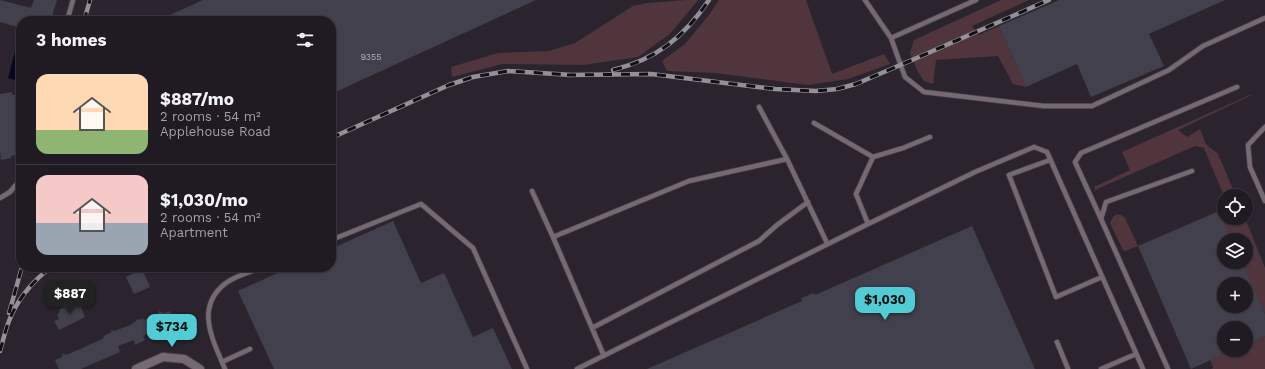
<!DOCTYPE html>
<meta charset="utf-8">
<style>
:root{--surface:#201b22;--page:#28242a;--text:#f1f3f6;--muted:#a2a1a5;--line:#3d3940;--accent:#51ccd4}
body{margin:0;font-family:"Work Sans",sans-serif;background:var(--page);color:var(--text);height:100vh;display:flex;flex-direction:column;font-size:15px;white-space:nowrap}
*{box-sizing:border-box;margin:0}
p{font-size:13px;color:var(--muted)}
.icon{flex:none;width:22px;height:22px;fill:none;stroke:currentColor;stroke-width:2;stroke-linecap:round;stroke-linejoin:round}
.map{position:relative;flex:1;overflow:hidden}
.panel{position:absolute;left:16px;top:16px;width:320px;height:256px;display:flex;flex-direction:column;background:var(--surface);border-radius:16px;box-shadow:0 1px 3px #0004,0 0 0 1px var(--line)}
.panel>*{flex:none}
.fabs{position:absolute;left:1217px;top:189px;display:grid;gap:8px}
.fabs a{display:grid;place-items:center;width:36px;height:36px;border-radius:50%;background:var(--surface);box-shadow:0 1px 3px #0004,0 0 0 1px var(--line);font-size:20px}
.price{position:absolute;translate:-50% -34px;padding:0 9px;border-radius:8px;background:var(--accent);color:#111;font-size:13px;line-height:26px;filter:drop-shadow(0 1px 2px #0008)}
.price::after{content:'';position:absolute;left:50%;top:24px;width:12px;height:9px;margin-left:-6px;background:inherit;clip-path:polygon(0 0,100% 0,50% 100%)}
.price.active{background:#222;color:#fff}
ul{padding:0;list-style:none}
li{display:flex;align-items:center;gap:12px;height:100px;padding:0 20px}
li+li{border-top:1px solid var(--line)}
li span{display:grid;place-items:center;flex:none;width:112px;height:80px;border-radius:12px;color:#555}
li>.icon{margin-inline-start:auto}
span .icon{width:48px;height:48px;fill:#fffc;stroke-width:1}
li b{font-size:17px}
h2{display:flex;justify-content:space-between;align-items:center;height:48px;padding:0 20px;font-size:17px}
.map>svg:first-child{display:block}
</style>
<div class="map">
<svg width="1265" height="369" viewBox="0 0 1265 369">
<rect width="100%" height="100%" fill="#2b242e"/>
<path fill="#50353d" d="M686,0h12l-28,34 -32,23 -55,8 -81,-1 -50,13 -1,-10 47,-14 51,-2 26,-8 58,-37 14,-3z
M719,0h87l26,74 52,-20 6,10 -42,15 -40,6 -93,-12 -48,-2 -5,-10 23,-17 24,-29z
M1001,0h28l-57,26 7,9 20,-9 27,61 -13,-3 -15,-28 -62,4 -3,24 -9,-3 -6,-9 -8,-19 4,-13z
M1252,94v1l-74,35 9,7 13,-8 6,15 12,10 18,42h-12l-20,-48 -9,-2 -100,44 -1,-3 36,-17 -8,-18z
M1224,209v9h21l20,50v46l-23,-52h4v-22h-14l-13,-29z
M1117,214l4,1 4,3 13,28 -13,5 -2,-1 -13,-27 3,-6z
M1265,336v33h-53l1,-2 -3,-7 24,-10h12v-5z"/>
<path fill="#050920" d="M16,48l5,1v33l-13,-4z"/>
<path fill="#42404c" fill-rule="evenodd" d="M0,0l31,8 3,-8h23l-5,16 -3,-1 -2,6h-26v7l-21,-6z
M203,0h333l-205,94v-73h-174z
M1059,0h166l-76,34 15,32 -73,31 -14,-33 -51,23 -27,-61z
M12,92v3h3l1,7h2l3,21v31l-10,2v2l-10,2 -1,-9v-57z
M1219,211l13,29h-8v22h18l23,52v22l-19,9v-17h-22v26l-33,15 -53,-123zM1224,284h22v22h-22z
M393,221l28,62 23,-10 29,64 20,-9 19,41h-238l-36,-78 53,-24h40v-18z
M972,226l63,143h-388l155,-68 -1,-3 13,-5 1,2z
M142,269l8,18 -16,7 -8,-17 8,-4 1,-2 3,1z
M78,299l7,18 -26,13 -5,-9 5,-2 -2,-5h2l1,-5z
M159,311l5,2 6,-2 8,16 -15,6 -1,-3 -3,2 -1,-3 -15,7 2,4 -10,5 -1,-5 -16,6 2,6 -39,17h-22l-4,-9 7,-3 1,-4 3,2 12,-5 26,-12 -1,-2 7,-3 2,-3 2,1 14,-5 7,-4 2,-3 2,1 4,-2 1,2 13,-6z"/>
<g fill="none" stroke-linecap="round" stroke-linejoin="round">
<defs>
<path id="service" d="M865,0l26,38 14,39 19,15 120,14h48l77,-36 34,-24 62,-28
M67,21l6,-21
M891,38l85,-38
M759,107l28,52
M814,123l59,34 30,-9 27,-11
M1265,127l-17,18 2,22 15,34
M1050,160l-41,15 47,122 46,-20
M532,191l21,46 136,-56 98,-22 40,84
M0,198l10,-6 11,-13
M1101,219l-26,-57 6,-9 156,-66
M868,224l-12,-30 17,-37
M553,237l51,119
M331,240l90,-36 52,44 54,121
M592,328l167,-87 18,-16 31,-23
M1057,342l11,27
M222,362l28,-13
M225,369c-12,-29 -31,-62 1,-86 10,-8 25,-11 37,-16
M577,369l291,-145 107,-52 59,-25 13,5 96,217
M1101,369l35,-15
M1168,369l-67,-150 5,-17 86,-31"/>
<path id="minor" d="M136,369l27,-12 21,2 16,10"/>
</defs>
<use href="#service" stroke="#464049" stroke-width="6"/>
<use href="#minor" stroke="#464049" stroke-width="10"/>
<use href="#service" stroke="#766972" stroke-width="4.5"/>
<use href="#minor" stroke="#766972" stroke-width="8"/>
<defs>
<path id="rail" d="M84,21l6,-21
M613,70c44,-11 71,-33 96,-70
M567,75l84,-1 124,15 41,2 21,-2 19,-5 63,-27 130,-57
M331,138l118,-53 24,-8 35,-6 64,4
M9,313l13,-46
M0,351c3,-10 5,-20 9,-30 8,-21 24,-40 42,-54"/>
</defs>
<use href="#rail" stroke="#959098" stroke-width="4.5"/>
<use href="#rail" stroke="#120f13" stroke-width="3" stroke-dasharray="9" stroke-linecap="butt"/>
</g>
<g text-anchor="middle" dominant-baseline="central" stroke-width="3" stroke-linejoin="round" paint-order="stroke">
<g font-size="9" fill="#b0adb5">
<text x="371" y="57">9355</text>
</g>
</g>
</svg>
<div class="fabs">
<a><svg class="icon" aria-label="locate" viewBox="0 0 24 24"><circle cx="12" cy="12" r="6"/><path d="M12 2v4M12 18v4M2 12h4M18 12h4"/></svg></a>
<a><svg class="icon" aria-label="layers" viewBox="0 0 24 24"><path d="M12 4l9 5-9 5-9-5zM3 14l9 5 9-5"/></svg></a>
<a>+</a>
<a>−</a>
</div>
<b class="price active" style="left:70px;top:315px">$887</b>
<b class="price" style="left:885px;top:321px">$1,030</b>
<b class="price" style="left:172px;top:348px">$734</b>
<section class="panel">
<h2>3 homes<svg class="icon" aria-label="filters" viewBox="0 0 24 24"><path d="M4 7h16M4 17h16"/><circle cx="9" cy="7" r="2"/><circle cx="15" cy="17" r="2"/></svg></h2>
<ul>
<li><span style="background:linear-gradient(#ffd9b3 70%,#8fb573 0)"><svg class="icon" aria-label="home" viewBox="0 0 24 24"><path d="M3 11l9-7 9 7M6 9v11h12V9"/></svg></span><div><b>$887/mo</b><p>2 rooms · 54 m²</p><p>Applehouse Road</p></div></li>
<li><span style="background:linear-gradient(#f6c9c9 60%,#9aa5b1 0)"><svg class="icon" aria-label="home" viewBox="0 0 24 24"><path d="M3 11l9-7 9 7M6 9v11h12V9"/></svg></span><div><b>$1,030/mo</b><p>2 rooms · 54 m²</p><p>Apartment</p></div></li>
</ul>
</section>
</div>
